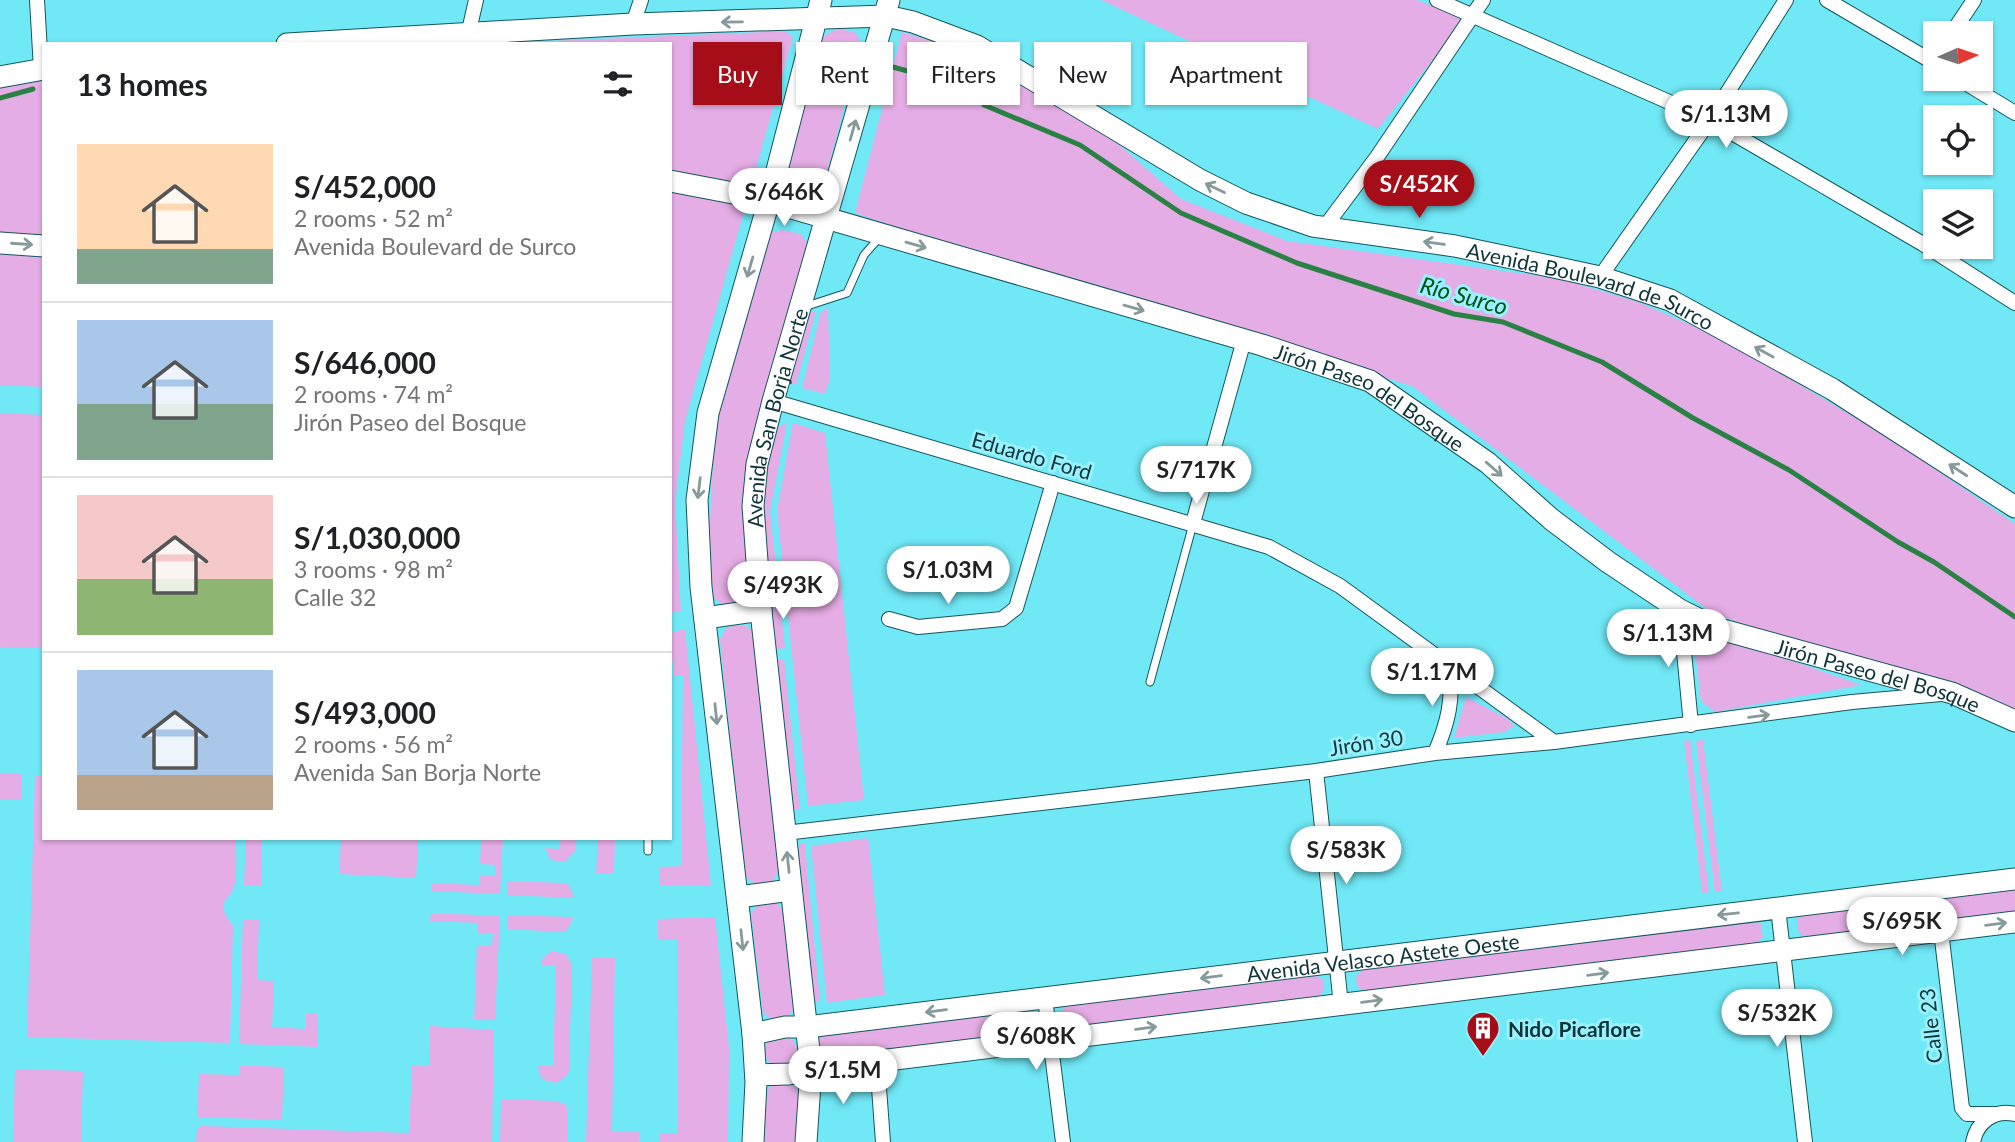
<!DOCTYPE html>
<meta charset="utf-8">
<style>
:root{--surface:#fff;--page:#f2f2f2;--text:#202124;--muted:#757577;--line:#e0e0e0;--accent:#a50e18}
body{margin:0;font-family:Lato,sans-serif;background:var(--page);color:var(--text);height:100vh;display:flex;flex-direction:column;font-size:26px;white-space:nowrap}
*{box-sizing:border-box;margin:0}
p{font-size:23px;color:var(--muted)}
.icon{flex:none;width:38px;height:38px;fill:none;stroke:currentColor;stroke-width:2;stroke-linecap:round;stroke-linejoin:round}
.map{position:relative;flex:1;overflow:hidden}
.panel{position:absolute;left:42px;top:42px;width:630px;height:798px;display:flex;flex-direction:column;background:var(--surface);border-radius:0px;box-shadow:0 2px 5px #0004}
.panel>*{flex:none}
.guide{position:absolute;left:693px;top:42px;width:665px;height:63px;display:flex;gap:14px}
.needle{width:46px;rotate:87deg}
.buttons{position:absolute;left:1923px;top:21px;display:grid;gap:14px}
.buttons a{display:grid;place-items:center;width:70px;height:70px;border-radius:0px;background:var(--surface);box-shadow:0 2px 5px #0004;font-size:35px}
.price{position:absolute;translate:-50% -60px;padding:0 16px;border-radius:24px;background:#fff;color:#222;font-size:23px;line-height:46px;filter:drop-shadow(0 2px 4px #0008)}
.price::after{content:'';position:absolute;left:50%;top:42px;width:21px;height:16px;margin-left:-10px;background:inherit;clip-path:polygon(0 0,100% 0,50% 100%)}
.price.on{background:var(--accent);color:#fff}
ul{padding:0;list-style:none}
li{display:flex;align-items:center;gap:21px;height:175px;padding:0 35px}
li+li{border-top:2px solid var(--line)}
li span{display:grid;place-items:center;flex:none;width:196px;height:140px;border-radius:0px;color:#555}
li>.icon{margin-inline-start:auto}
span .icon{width:84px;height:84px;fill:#fffc;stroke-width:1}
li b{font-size:30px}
h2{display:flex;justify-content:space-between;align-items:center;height:84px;padding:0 35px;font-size:30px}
.chip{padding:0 24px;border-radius:0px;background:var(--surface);box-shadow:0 2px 5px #0004;font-size:24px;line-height:63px}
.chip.on{background:var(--accent);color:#fff}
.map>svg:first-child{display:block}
</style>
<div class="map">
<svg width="2015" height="1142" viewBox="0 0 2015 1142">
<rect width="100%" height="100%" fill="#70e8f6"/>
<path fill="#e5ade5" d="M1101,0h316l48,19 -87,110z
M838,28l18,5 5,10 -41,156 -11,4 -22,-6 -5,-8 39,-151z
M785,31l8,6 -108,384 -10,81 6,109 -11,2v-569h-189z
M902,32l66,20 140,83 73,64 106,42 274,38 77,23 83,36 170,101 124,85v189l-32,-18 -211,-61 -60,-21 -300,-227 -460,-140 -97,-33z
M44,77v310l-44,-2v-299z
M782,230l19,4 7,11 -54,186 -9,104 2,57 -5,10 -20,2 -9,-7 -4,-57 6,-115 54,-192z
M828,307l2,71 -5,16 -23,-6 19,-76z
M816,311l-20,74 -7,-3 20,-69z
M0,413l44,2v233l-44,-1z
M787,423l-17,88 15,137 -12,2 -15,-140 17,-81z
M793,423l32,10 39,367 -56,6 -31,-295z
M745,625l9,8 25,237 -8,14 -15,1 -11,-9 -25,-237 7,-12z
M1698,628l163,57 -146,27 -14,-11 -8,-68z
M685,629l26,256 -52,1v-19l22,-1 2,-190 -9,-1v-14h-4v-28z
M784,659l16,150 -9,1 -16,-150z
M1466,697l42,22 6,7 -9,6 -51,6z
M1690,740l19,152 -7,1 -18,-152z
M1703,740l19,152h-7l-19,-151z
M0,773l22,1 -1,26 -21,-1z
M35,775h9v63h192c0,15 1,31 -1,45 -5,22 -23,14 -2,43l-3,117 -203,-6z
M246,838h16l-1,47h-17z
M341,838l77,1 -2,39 -77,-4z
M481,838h22l-3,56 -69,-3 1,-8 47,2 1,-10 15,1v-11l-15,-1z
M560,838h16l-1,13 -10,11 -14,-2 -6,-12 15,1z
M598,838h17l-1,35h-18z
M868,838l17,157 -58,8 -16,-157z
M800,844h5l15,157h-6l-16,-151z
M508,881l55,2 6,2 5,13 -67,-3z
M2015,886v27l-210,27c-9,-10 -10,-17 -4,-29z
M774,902l9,7 11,99 -6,10 -16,2 -9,-8 -12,-100 10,-9z
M431,913l69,3 -5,104 -21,-1 3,-74h15l1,-11 -15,-1v-10l-48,-2z
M507,915l67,2 -7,13 -5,2 -55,-3z
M715,917l14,131 -1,94h-69v-9h19l-1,-193h-19v-21z
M243,919l16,1 -2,60 17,1 -2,46 34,2v-16h12l-1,34 -78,-3z
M1751,920l10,4 2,13 -8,7 -389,48 -9,-5 -1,-10 8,-9z
M551,951l15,3 6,11 -3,104 -2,7 -11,7 -12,-3 -4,-4 -2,-10h15l3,-100 -15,-1 1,-6z
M592,957l23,1 -3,173 27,1v10h-53z
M1313,974l10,6 1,9 -7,11 -244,28 -10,-6 -2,-11 8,-8z
M1021,1008l10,6 1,12 -7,9 -200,24 -6,-3 -1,-19 4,-4z
M430,1026l64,4 -2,112h-296l1,-14 5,-2 207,7 3,-68 17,1z
M765 1051a16 16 0 1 1 32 0a16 16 0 1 1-32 0Z
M240,1065l44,2 -2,53 -85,-3 2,-43 40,1z
M15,1069l68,2 -2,71h-68z
M776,1082l17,1 8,13 -3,46h-38l4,-50z
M501,1099l54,2 10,3 3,6 -1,32h-67z"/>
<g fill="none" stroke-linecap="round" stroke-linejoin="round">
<path stroke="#2a8144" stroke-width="5" d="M826,61l31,2
M889,66l97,26 -2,13 96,40 101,68 116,50 157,51 49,8 99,40 91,56 96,52 109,72 36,20 81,55
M0,98l33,-9"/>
<defs>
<path id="lane" d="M804,307l43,-14 17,-38 15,-17
M1150,682l43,-158
M648,851v-13"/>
<path id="street" d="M37,0l4,69
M1437,0l273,120 213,124 92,59
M1827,0l109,64
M633,24l8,-24
M1952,33l22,-33
M468,35l8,-35
M1959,79l56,34
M1324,228l53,-71 106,-157
M1600,277l110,-157 76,-120
M773,401l496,146 71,39 214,156
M1193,523l51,-183
M1680,610l11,115
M889,619l29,8 84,-8 14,-11 37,-125
M1435,753c13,-30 19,-55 14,-87
M1316,771l25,234
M785,833l531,-62 119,-18 119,-11 298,-40 89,-8
M1778,908l27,234
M1941,931l21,177 5,6h29
M1045,998l18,144
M877,1061l6,81
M1973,1142c4,-20 21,-33 42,-28"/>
<g id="secondary">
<path id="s1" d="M287,44l346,-20 253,-8 27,6 64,24 223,134 46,23 67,23 142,20 94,20 51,11 70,23 162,89 183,118"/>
<path d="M0,77l44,-8"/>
<path id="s2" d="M670,181l84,16 508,148 108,36 118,82 63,56 57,43 72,48 36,18 236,65 63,28"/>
<path d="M0,243l44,3"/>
<path d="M705,618l56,-8"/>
<path d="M738,897l53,-7"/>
<path id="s3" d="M753,1034l32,-7h22l1208,-148"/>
<path d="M756,1075l33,-1 33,-6 1193,-146"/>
<path d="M753,1142l3,-60 -3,-48 -52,-447 -4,-87 11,-87 61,-212 52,-201"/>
<path id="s4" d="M806,1142l5,-73 -51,-467 -7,-96 4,-42 16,-63 116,-401"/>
</g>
</defs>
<use href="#lane" stroke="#13575f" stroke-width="9"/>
<use href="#street" stroke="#13575f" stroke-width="16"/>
<use href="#secondary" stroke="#13575f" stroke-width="23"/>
<use href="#lane" stroke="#fff" stroke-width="7"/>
<use href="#street" stroke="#fff" stroke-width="14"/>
<use href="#secondary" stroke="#fff" stroke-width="21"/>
</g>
<defs><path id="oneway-shaft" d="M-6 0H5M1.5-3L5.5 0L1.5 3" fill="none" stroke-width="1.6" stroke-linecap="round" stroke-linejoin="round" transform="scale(1.75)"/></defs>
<g stroke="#869a9c">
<use href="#oneway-shaft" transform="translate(732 22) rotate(179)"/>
<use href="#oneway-shaft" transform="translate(853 130) rotate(-74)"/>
<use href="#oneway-shaft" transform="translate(1215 188) rotate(-154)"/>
<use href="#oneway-shaft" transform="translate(1434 243) rotate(-172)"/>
<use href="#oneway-shaft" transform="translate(22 244) rotate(4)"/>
<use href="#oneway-shaft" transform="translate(916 245) rotate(16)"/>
<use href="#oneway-shaft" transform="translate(750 267) rotate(106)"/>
<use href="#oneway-shaft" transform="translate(1134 308) rotate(16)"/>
<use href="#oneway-shaft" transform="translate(1764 352) rotate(-151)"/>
<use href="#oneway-shaft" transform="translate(1494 469) rotate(41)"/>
<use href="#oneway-shaft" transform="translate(1958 470) rotate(-147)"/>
<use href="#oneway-shaft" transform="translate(699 488) rotate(97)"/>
<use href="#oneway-shaft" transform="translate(716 714) rotate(84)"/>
<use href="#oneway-shaft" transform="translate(1759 716) rotate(-8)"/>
<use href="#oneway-shaft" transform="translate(788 862) rotate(-96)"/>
<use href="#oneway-shaft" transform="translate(1728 914) rotate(174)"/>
<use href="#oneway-shaft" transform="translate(1996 924) rotate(-7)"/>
<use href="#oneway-shaft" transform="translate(742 940) rotate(84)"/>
<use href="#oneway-shaft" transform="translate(1598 974) rotate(-7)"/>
<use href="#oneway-shaft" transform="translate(1211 977) rotate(173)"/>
<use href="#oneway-shaft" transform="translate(1372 1001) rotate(-7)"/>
<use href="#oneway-shaft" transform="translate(936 1011) rotate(173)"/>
<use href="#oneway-shaft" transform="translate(1146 1028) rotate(-7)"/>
</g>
<defs>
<symbol id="building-pin" viewBox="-11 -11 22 30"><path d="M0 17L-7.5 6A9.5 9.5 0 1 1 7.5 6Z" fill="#a50e18" stroke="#98f1fd"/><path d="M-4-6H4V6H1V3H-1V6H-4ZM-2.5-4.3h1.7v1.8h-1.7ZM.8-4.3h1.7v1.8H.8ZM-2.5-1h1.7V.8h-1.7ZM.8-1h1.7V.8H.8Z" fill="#fff"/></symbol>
</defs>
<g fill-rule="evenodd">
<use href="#building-pin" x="1464" y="1009" width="38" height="52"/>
</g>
<g text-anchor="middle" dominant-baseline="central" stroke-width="6" stroke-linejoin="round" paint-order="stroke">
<g font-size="21" fill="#0d3539" stroke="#98f1fd">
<text stroke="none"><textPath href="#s1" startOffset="1363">Avenida Boulevard de Surco</textPath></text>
<text stroke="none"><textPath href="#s2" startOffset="735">Jirón Paseo del Bosque</textPath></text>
<text stroke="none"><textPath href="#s4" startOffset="730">Avenida San Borja Norte</textPath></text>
<text transform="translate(1032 455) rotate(16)">Eduardo Ford</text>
<text stroke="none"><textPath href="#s2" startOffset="1323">Jirón Paseo del Bosque</textPath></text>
<text transform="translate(1366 742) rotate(-9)">Jirón 30</text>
<text stroke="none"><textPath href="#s3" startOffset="635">Avenida Velasco Astete Oeste</textPath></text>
<text transform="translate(1930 1026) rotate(-96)">Calle 23</text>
</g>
<g font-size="21" font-weight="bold" fill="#0d3539" stroke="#98f1fd" text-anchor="start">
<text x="1508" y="1028">Nido Picaflore</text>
</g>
<g font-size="23" font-style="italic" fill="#005015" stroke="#98f1fd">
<text transform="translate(1464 295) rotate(15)">Río Surco</text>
</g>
</g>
</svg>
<div class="buttons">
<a><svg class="needle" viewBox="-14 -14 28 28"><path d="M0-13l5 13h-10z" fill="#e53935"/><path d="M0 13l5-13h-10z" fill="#757577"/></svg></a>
<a><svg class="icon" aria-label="locate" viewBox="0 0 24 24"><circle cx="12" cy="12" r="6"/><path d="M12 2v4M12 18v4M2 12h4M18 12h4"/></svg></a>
<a><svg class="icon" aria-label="layers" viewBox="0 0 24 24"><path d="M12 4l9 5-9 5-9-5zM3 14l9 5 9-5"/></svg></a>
</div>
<b class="price" style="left:1726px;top:150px">S/1.13M</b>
<b class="price on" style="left:1419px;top:220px">S/452K</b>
<b class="price" style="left:784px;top:228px">S/646K</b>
<b class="price" style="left:1196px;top:506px">S/717K</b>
<b class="price" style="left:948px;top:606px">S/1.03M</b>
<b class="price" style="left:783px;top:621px">S/493K</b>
<b class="price" style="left:1668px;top:669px">S/1.13M</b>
<b class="price" style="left:1432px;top:708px">S/1.17M</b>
<b class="price" style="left:1346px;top:886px">S/583K</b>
<b class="price" style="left:1902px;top:957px">S/695K</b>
<b class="price" style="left:1777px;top:1049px">S/532K</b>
<b class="price" style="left:1036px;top:1072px">S/608K</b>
<b class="price" style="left:843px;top:1106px">S/1.5M</b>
<div class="guide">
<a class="chip on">Buy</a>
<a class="chip">Rent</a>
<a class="chip">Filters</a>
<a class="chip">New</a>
<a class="chip">Apartment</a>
</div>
<section class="panel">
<h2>13 homes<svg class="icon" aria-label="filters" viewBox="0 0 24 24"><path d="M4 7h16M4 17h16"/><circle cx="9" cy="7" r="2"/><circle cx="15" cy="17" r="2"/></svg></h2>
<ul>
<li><span style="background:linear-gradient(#ffd9b3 75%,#7fa58c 0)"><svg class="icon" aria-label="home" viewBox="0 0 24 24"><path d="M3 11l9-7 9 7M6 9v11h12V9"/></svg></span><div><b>S/452,000</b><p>2 rooms · 52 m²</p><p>Avenida Boulevard de Surco</p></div></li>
<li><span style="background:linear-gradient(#a9c7e8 60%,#7fa58c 0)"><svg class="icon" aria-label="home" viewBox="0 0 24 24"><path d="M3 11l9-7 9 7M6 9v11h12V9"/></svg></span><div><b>S/646,000</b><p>2 rooms · 74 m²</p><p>Jirón Paseo del Bosque</p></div></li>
<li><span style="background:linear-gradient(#f6c9c9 60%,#8fb573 0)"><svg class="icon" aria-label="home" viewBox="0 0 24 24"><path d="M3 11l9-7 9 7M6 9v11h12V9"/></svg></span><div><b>S/1,030,000</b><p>3 rooms · 98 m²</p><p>Calle 32</p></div></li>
<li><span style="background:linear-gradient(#a9c7e8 75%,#b9a48a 0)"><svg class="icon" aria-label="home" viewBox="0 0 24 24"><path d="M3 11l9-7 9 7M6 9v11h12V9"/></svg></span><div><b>S/493,000</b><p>2 rooms · 56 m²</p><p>Avenida San Borja Norte</p></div></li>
</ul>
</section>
</div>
